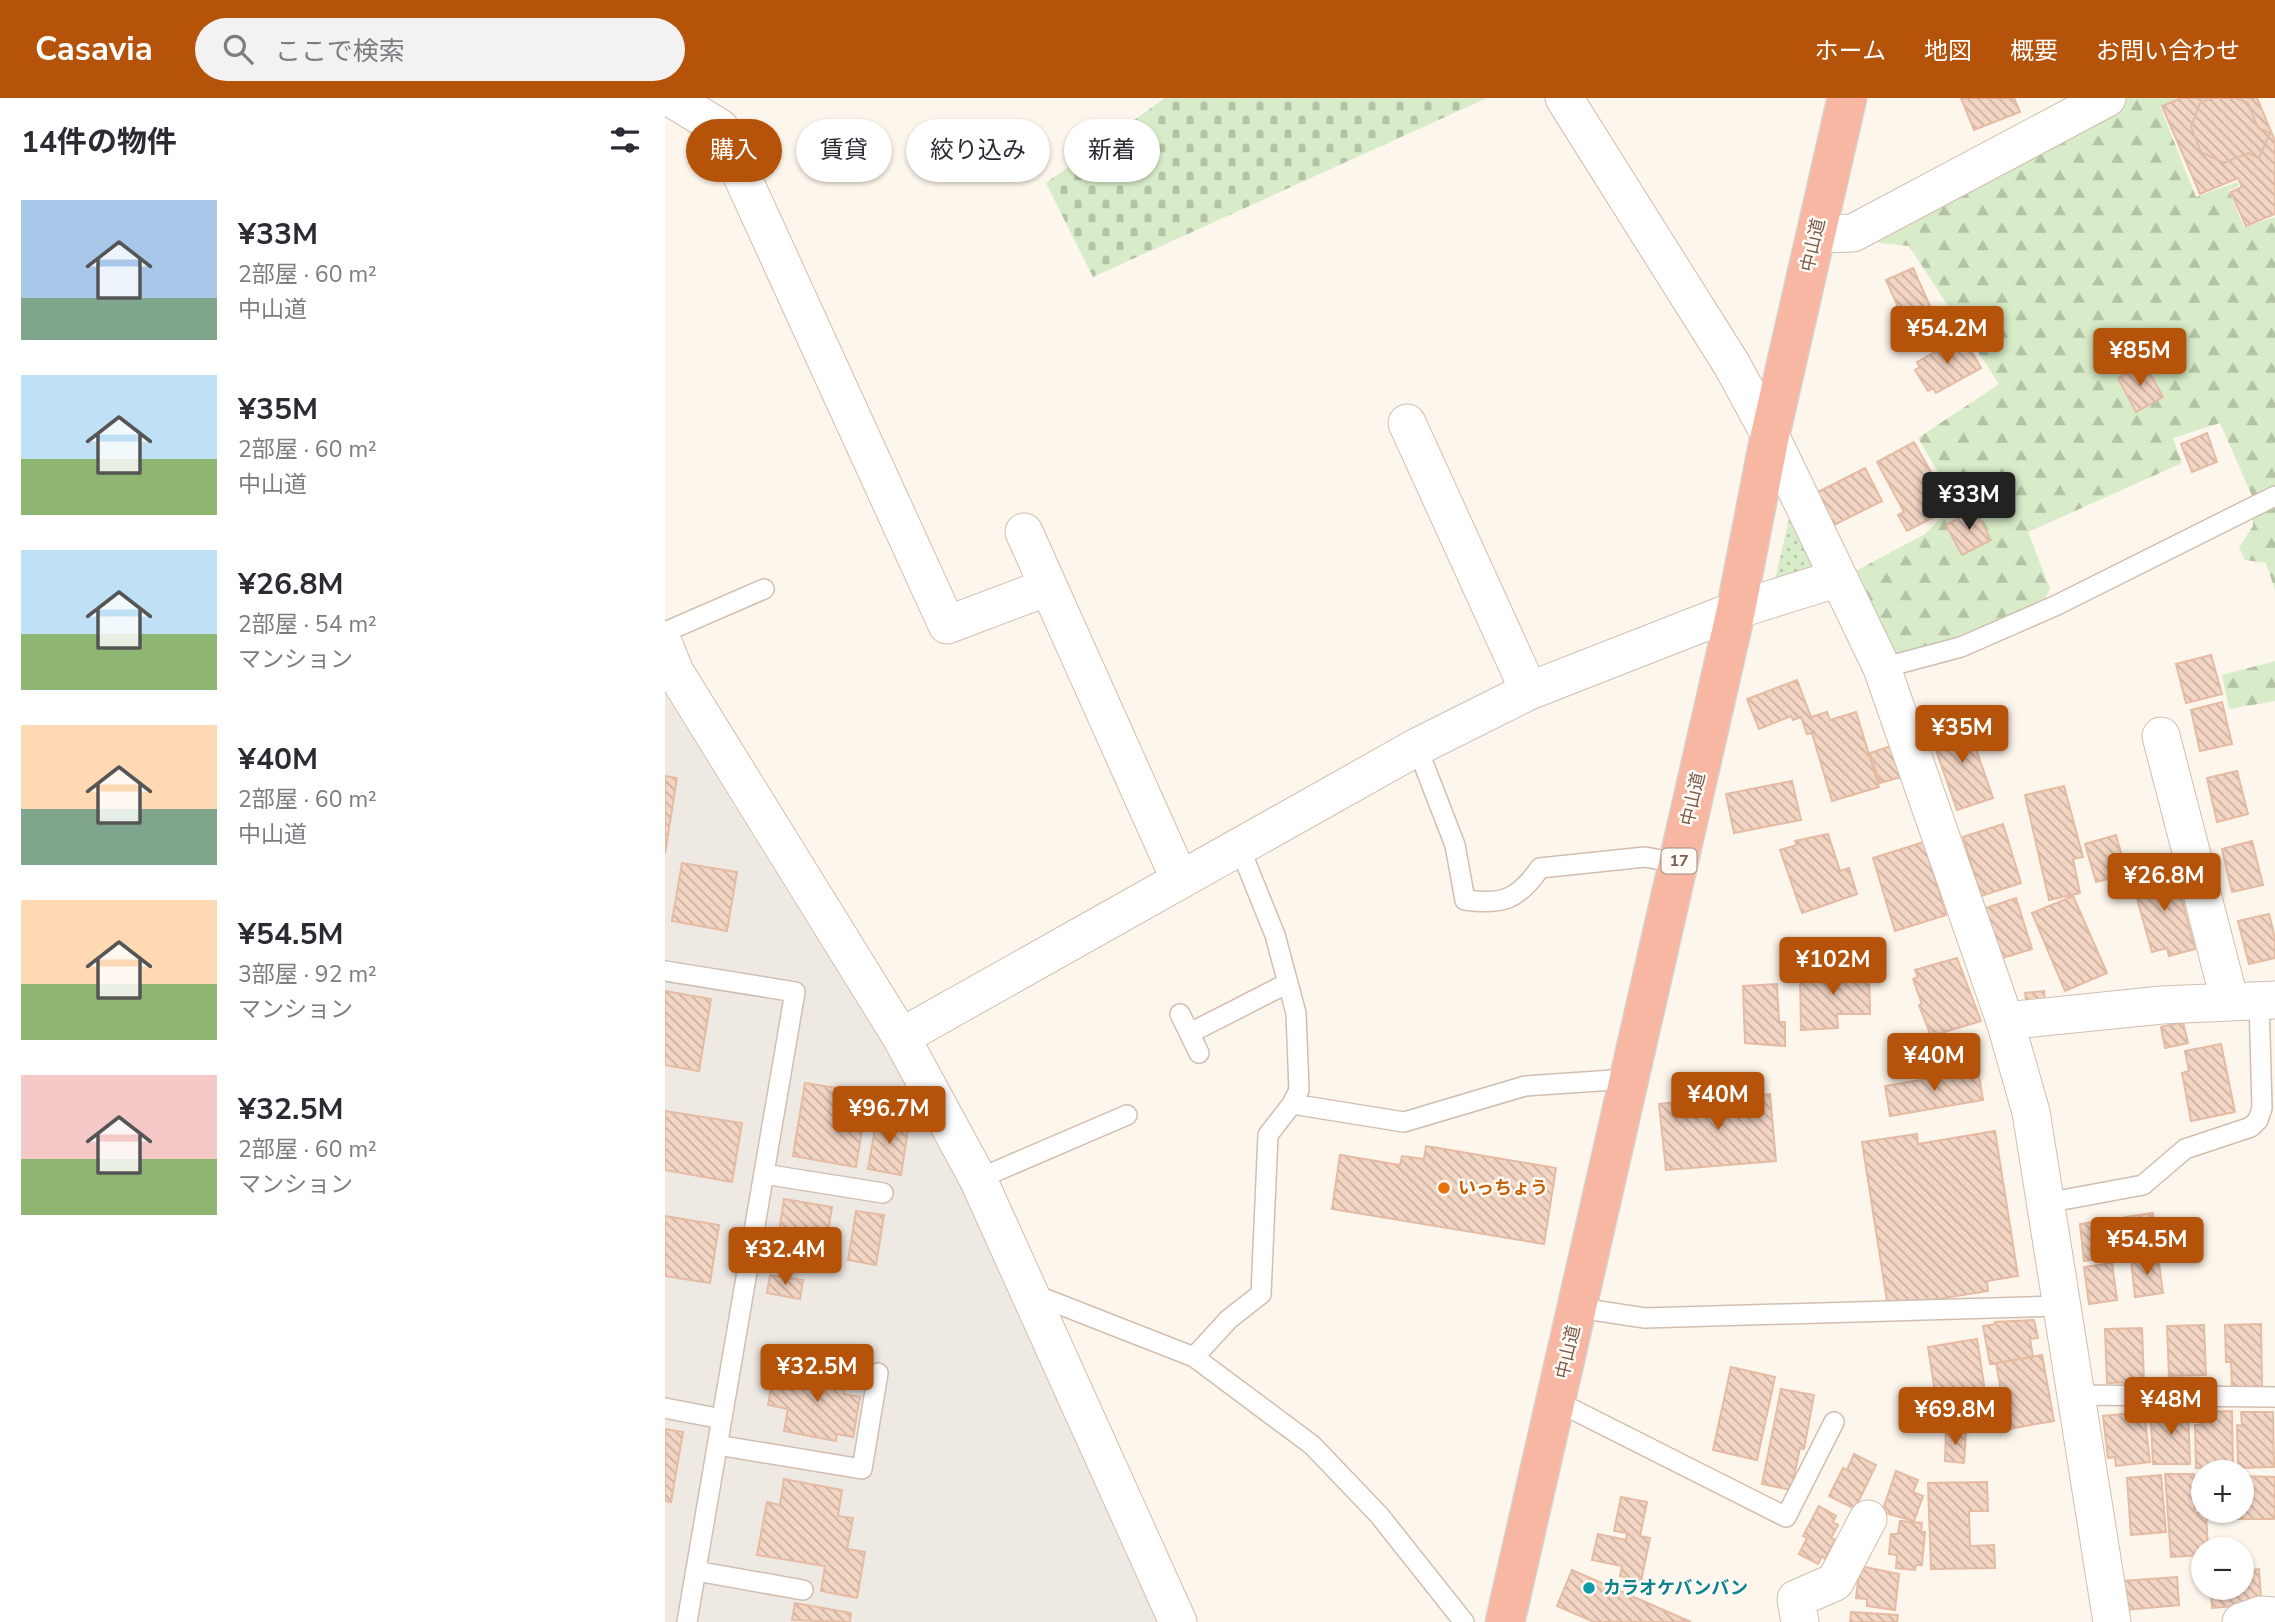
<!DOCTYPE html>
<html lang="ja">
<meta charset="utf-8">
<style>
:root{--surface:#fff;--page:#f2f2f3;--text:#2b2b33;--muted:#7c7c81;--accent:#b45309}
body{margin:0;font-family:"Nunito Sans","Noto Sans JP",sans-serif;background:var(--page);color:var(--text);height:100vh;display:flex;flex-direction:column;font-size:26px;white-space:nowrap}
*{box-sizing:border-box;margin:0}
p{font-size:23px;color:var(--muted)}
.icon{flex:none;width:38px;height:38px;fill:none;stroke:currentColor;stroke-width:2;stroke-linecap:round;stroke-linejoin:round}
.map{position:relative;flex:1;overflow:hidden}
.sheet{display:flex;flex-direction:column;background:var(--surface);width:665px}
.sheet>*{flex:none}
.banner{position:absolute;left:21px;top:21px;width:665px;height:63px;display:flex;gap:14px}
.fabs{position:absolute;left:1526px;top:1362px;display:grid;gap:14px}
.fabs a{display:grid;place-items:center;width:63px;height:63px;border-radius:50%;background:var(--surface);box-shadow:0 2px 5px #0004;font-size:35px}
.price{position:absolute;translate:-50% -60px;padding:0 16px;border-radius:7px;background:var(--accent);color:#fff;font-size:23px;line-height:46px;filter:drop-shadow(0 2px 4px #0008)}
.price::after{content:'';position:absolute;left:50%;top:42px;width:21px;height:16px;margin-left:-10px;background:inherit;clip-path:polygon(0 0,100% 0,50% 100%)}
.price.current{background:#222;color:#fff}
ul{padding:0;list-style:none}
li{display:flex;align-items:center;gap:21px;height:175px;padding:0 21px}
li span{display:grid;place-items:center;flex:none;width:196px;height:140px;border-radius:0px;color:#555}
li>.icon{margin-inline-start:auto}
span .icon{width:84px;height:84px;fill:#fffc;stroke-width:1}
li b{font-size:30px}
h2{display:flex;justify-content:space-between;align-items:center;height:84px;padding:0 21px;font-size:30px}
.chip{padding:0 24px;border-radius:32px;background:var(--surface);box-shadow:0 2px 5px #0004;font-size:24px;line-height:63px}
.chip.current{background:var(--accent);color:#fff}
header{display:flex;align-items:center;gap:42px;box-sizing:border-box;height:98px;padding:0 35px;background:var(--accent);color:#fff}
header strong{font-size:33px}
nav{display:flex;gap:38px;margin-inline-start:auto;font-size:24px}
.search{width:490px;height:63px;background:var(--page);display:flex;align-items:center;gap:18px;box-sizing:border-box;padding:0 24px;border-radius:38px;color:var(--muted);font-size:26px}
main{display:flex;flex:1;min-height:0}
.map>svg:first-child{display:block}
</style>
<header>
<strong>Casavia</strong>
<div class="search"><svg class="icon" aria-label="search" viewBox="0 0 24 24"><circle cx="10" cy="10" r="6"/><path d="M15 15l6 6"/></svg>ここで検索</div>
<nav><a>ホーム</a><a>地図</a><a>概要</a><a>お問い合わせ</a></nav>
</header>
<main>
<section class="sheet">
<h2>14件の物件<svg class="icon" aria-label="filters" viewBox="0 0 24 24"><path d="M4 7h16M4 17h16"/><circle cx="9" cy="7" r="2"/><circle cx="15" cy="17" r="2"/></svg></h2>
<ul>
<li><span style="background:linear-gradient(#a9c7e8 70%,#7fa58c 0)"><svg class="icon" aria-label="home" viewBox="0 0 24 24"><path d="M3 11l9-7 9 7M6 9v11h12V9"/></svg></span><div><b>¥33M</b><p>2部屋 · 60 m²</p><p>中山道</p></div></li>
<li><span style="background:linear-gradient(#bfe0f5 60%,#8fb573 0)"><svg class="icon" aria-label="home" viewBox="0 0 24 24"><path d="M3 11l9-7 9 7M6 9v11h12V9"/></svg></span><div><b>¥35M</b><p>2部屋 · 60 m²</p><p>中山道</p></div></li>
<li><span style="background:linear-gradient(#bfe0f5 60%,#8fb573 0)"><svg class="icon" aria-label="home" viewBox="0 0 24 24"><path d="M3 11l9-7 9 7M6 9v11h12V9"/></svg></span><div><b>¥26.8M</b><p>2部屋 · 54 m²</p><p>マンション</p></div></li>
<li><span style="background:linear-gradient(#ffd9b3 60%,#7fa58c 0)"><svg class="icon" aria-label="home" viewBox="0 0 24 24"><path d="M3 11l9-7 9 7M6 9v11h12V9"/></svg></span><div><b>¥40M</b><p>2部屋 · 60 m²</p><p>中山道</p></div></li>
<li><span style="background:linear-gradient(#ffd9b3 60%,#8fb573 0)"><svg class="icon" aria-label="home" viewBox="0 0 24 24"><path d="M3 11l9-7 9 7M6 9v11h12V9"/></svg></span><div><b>¥54.5M</b><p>3部屋 · 92 m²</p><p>マンション</p></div></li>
<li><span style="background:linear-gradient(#f6c9c9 60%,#8fb573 0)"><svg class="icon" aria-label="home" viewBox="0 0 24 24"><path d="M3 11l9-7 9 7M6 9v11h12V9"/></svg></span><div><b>¥32.5M</b><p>2部屋 · 60 m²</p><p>マンション</p></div></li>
</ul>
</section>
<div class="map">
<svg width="1610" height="1524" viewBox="0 0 1610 1524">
<defs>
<pattern id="grass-dots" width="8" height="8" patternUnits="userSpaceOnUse" patternTransform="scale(1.75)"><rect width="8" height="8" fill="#d8ecc9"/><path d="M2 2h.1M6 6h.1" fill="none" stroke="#b4c2a5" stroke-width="1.8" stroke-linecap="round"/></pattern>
<pattern id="forest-firs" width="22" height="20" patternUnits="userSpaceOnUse" patternTransform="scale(1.75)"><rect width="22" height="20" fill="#d8ecc9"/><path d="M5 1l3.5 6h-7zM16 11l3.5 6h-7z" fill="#b4c2a5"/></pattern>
<pattern id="cemetery-stones" width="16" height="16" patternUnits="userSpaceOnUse" patternTransform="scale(1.75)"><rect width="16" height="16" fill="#d8ecc9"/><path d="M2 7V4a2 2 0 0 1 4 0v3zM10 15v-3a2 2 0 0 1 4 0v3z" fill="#b4c2a5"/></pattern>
<pattern id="building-back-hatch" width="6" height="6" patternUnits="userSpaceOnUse" patternTransform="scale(1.75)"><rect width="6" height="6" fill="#f3d5c3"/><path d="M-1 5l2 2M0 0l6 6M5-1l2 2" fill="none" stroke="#cab0a1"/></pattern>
</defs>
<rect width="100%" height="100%" fill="#fdf6ec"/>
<path fill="#efe9e4" d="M0,596l217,349 80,144 199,435h-496z"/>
<path fill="url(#grass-dots)" d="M1126,413l29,58 -46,15z"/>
<path fill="url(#forest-firs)" d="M1459,0h53l-17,8 36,91 41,-15 2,4 -10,4 15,37 31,-10v373l-9,-27 -21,-3 -6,-13 14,-21v-28l-33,-75 -47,15 9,25 -154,69 22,57 -6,12 -109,45 -38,10 -7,-5 -38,-78 73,-39 31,-31 -38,-65 81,-54 -90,-138 -29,-3 -11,-8z
M1610,563v40l-46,8 -7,-34z"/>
<path fill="url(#cemetery-stones)" d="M500,0h322l-394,179 -47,-94z"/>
<path fill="url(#building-back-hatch)" stroke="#e6bba3" stroke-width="2" d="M1296,0h53l6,14 -46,18z
M1516,0h76l18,43v73l-29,12 -15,-34 11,-5 -4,-9 -38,16 -38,-88z
M1547,0h24l12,5 10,25 12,5 -11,25 -11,-5 -24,10 -23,-11 -10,-25 9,-24z
M1248,170l21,47 -27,12 -21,-47z
M1298,238l18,32 -45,25 -3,-5 -5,3 -13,-21 5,-3 -3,-5z
M1480,266l18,33 -27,15 -18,-34z
M1542,335l10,29 -25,10 -11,-28z
M1249,344l37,66 -44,23 -9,-16 6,-3 -27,-50z
M1200,370l17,33 -52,26 -16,-33z
M1310,412l16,30 -29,15 -16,-30z
M1546,557l11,39 -36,9 -10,-39z
M1132,582l14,37 16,-5 3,8 26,-8 23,75 -47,14 -20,-68 -5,1 -6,-17 -8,3 -2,-4 -32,13 -12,-30z
M1557,604l10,42 -32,7 -9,-41z
M1301,622l27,78 -36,12 -27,-77z
M1229,647l10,31 -24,7 -10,-30z
M1572,673l11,43 -31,8 -10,-44z
M0,678l12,2 -12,76z
M1127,683l9,39 -67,13 -8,-39z
M1399,688l19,71 -10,2 7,34 -31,7 -24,-105z
M1338,726l18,59 -40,13 -18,-59z
M1163,736l12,37 9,-3 8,26 -55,19 -22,-63 17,-5 -2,-4z
M1451,737l11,39 -31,8 -11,-38z
M1587,743l11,44 -31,7 -10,-43z
M1259,744l22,73 -51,16 -22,-73z
M17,765l55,9 -10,59 -55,-10z
M1509,772l21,79 -26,7 -2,-8 -15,4 -20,-71z
M1408,798l34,77 -42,18 -33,-78z
M1351,800l16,51 -33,10 -16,-50z
M1604,816l6,24v20l-26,6 -11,-43z
M1292,860l24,63 -50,15 -12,-31 3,-1 -9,-25 5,-2 -3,-7z
M1204,871l1,45h-33l1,14 -37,2 -1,-59z
M1112,886l2,38h6v24l-40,-3 -2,-57z
M0,893l46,8 -12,72 -34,-6z
M1379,893l1,14 -18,1 -2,-13z
M1518,924l5,21 -23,5 -4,-21z
M1556,946l14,68 -44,9 -9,-48 7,-2 -4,-20z
M1313,972l5,30 -93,16 -5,-30z
M140,985l63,10 -12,74 -63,-11z
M1105,996l6,67 -110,9 -7,-66z
M0,1013l77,12 -10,59 -67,-12z
M212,1019l32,6 -8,52 -33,-6z
M1330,1033l23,145 -31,5 1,10 -100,16 -26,-165 55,-8 1,10z
M761,1048l130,22 -12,76 -212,-35 8,-54 60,10 2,-9 22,3z
M119,1101l48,8 -8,51 -48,-8z
M191,1113l28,4 -8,50 -28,-5z
M1488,1115l4,38 -27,4 -5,-38z
M0,1118l54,9 -9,58 -45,-7z
M1442,1122l5,38 -28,3 -4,-37z
M1493,1158l5,37 -28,4 -4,-37z
M1447,1165l5,37 -28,4 -5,-37z
M105,1177l33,5 -3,19 -33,-6z
M1369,1222l4,18 -8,1 3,18 -43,7 -7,-38 13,-2 -1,-2z
M1596,1226l1,62 -30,1 -1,-25h-5l-1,-37z
M1539,1227l2,50 -37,1 -2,-50z
M1477,1230l2,54 -37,1 -2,-54z
M1312,1241l11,72 -49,7 -11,-71z
M1377,1257l12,66 -46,8 -12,-66z
M131,1267l51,9 -3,20 16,3 -7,40 -16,-3 -1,7 -52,-10 4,-22 -20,-4 4,-24 21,3z
M1066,1269l44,10 -18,83 -44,-10z
M1116,1291l33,6 -10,54 -4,-1 -9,42 -29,-6z
M1523,1310l2,56h-37l-2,-42h6l-1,-13z
M1567,1313l1,56 -37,1 -1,-43h5v-13z
M1479,1314l6,50 -34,4 -1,-9 -7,1 -5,-42z
M1576,1314h32l1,55 -36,1 -1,-43 5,1z
M0,1331l18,3 -12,70 -6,-1z
M1281,1334l20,1 -2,30 -19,-2z
M1189,1356l22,11 -21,44 -26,-13 14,-28 4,2z
M1231,1373l22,9 -5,12 10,4 -9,25 -32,-9z
M1500,1376h29l1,39 11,-1 2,37h-5v6l-32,2z
M1496,1377l5,57 -35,3 -4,-57z
M1577,1378l33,1v42h-67v-9h34z
M119,1381l58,11 -4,26 15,2 -6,31 18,3 -8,46 -36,-7 4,-25 -68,-11 10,-53 13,3z
M1322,1384l1,29h-19l1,35 24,-1 1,23 -64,1 -3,-86z
M956,1399l26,5 -7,34 10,2 -9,43 -21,-5 2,-10 -30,-6 6,-26 28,6 1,-7 -13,-2z
M1154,1408l17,10 -3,6 5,3 -7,13 4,2 -10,19 -3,-3 -4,8 -19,-10 8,-16 -4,-2z
M1235,1423l22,2 -1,9h4l-3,33h-6l-1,5 -19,-2 1,-13 -8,-1 2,-20h7z
M1195,1468l39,8 -4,36 -28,-4v-7l-11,-1z
M1594,1471l2,29 -13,1v3l-12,1 -1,3 -23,2 -1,-21h31v-16z
M907,1472l119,52h-97l-37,-16z
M1512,1479l2,28 -54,5 -3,-29z
M130,1505l56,10 -1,9 -58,-2z
M1186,1514l47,3 -1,7h-47z"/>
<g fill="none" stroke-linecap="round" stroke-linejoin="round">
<defs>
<path id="lane" d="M0,534l99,-43
M1217,570l79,-21 96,-42 218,-109
M752,649l38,98 10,55c37,5 53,0 75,-32l105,-11 33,6
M0,873l130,21 -108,630
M515,916l19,39
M525,935l98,-50
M627,1006l112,18 121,-36 103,-7
M99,1076l119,19
M313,1081l149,-64
M1381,1105l97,-18 42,-36 66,-22 7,-7 4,-12 -3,-108
M368,1196l161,63 118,88 67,70 85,107
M914,1210l66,10 417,-12
M529,1259l35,-38 32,-25 7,-159 24,-31 7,-14 -3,-77 -21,-78 -36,-89
M1411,1297l199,2
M891,1303l230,116 48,-95
M0,1310l57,11
M52,1347l145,24 16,-96
M31,1473l107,19"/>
<path id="street" d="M6,0l49,30 227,497 101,-38
M899,0l168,267 38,70 112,233 123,353 26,91 81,510
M1151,136l37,-1 254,-135
M742,325l122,268
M359,434l155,346
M0,549l10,25 226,365 77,142 200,443
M1496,638l69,266
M1340,923l157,-16 113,-5
M236,939l516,-290 112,-56 207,-81 103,-32
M1135,1524l-4,-23 39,-17 33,-63
M1576,1524l20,-7 14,1"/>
<path id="highway" d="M840,1524l231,-1012 34,-175 77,-337"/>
</defs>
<use href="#lane" stroke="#d1beb0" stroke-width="22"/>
<use href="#street" stroke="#d1beb0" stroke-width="39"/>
<use href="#highway" stroke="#dad1cd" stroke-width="41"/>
<use href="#lane" stroke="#fff" stroke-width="19"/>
<use href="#street" stroke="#fff" stroke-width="37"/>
<use href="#highway" stroke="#f7b7a3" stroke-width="38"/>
</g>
<circle fill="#e8710a" stroke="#fffaf3" stroke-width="2.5" cx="779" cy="1090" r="7"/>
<circle fill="#0f9aa8" stroke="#fffaf3" stroke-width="2.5" cx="924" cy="1490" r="7"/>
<g text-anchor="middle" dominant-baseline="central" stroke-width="5" stroke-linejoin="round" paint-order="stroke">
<rect fill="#fffaf3" stroke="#a28b7f" stroke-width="2" x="996.5" y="750.5" width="35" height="25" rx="5"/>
<g font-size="16" font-weight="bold" fill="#7a5c4d">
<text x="1014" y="763">17</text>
</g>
<g font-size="18" fill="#7a5c4d" stroke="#fffaf3">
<text transform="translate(1148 147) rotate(-77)">中山道</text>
<text transform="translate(1028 701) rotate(-77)">中山道</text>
<text transform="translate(903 1254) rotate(-77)">中山道</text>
</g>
<g font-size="18" font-weight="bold" fill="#c56008" stroke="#fffaf3" text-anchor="start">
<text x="793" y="1090">いっちょう</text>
</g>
<g font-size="18" font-weight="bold" fill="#0d838f" stroke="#fffaf3" text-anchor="start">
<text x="938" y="1490">カラオケバンバン</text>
</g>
</g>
</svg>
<div class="fabs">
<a>+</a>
<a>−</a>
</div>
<b class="price" style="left:1282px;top:268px">¥54.2M</b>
<b class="price" style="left:1475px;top:290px">¥85M</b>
<b class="price current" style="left:1304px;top:434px">¥33M</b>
<b class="price" style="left:1297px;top:667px">¥35M</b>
<b class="price" style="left:1499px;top:815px">¥26.8M</b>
<b class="price" style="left:1168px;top:899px">¥102M</b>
<b class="price" style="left:1269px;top:995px">¥40M</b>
<b class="price" style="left:1053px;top:1034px">¥40M</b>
<b class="price" style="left:224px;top:1048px">¥96.7M</b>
<b class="price" style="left:1482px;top:1179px">¥54.5M</b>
<b class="price" style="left:120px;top:1189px">¥32.4M</b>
<b class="price" style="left:152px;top:1306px">¥32.5M</b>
<b class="price" style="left:1506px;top:1339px">¥48M</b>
<b class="price" style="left:1290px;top:1349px">¥69.8M</b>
<div class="banner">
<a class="chip current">購入</a>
<a class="chip">賃貸</a>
<a class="chip">絞り込み</a>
<a class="chip">新着</a>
</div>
</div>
</main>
